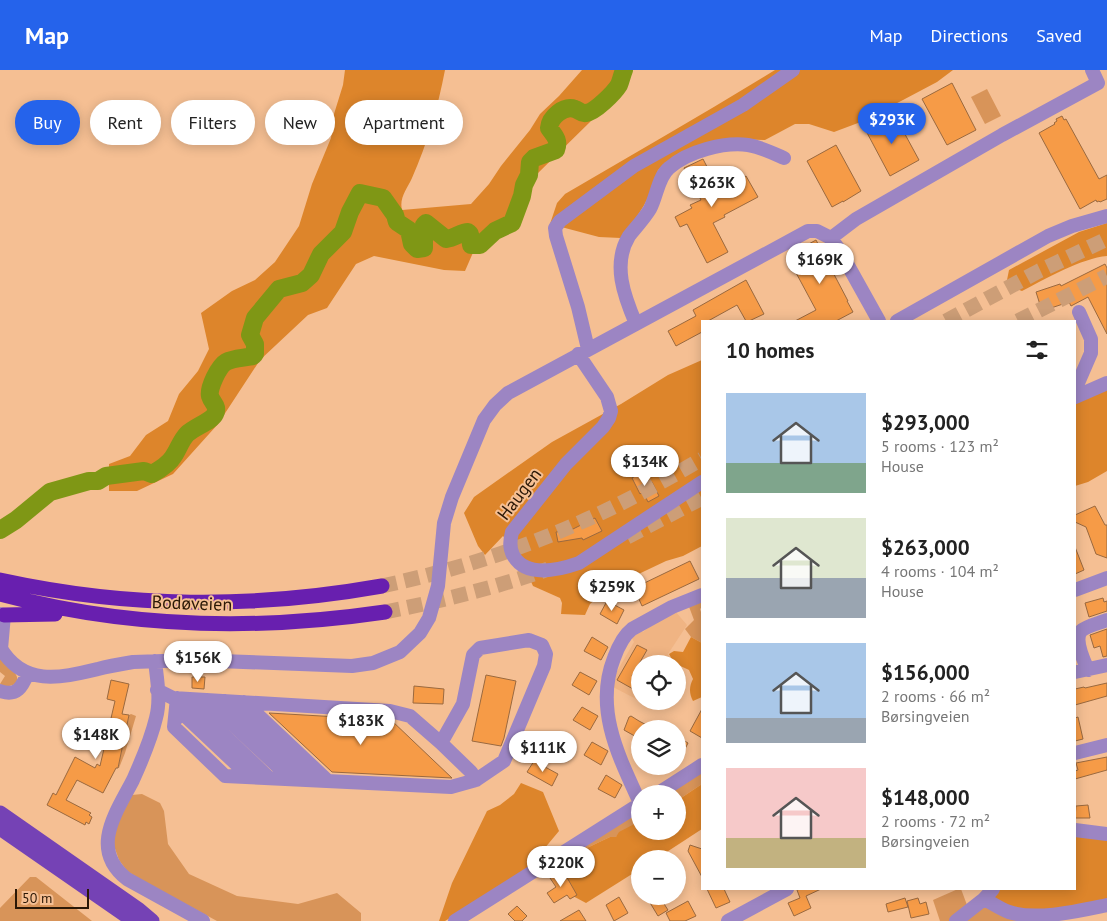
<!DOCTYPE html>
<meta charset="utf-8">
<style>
:root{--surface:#fff;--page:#f2f2f2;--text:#222;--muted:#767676;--accent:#2563eb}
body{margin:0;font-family:"PT Sans",sans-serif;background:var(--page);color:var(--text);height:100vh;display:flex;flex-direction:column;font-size:19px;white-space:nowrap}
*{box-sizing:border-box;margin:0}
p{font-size:16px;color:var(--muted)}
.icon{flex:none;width:28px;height:28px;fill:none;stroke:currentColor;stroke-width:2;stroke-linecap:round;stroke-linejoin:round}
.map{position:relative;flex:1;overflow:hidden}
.panel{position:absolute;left:701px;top:250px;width:375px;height:570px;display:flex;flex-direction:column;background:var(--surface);border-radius:0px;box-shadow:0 2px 12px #0003}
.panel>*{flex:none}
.top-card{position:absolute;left:15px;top:30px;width:475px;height:45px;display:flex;gap:10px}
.tools{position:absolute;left:631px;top:585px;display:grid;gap:10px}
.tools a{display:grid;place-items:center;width:55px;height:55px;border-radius:50%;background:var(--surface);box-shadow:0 2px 12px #0003;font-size:25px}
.scale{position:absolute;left:15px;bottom:12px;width:74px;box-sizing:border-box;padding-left:5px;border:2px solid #2b1806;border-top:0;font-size:14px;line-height:18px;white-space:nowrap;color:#2b1806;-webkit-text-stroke:4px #f5bf93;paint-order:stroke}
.price{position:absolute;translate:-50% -42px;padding:0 11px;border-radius:18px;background:#fff;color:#222;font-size:16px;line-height:32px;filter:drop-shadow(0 1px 2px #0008)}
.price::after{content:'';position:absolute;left:50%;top:30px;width:15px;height:11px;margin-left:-8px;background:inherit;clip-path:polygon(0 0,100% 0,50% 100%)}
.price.selected{background:var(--accent);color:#fff}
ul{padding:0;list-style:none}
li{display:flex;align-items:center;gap:15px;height:125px;padding:0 25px}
li span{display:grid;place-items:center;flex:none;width:140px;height:100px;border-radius:0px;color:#555}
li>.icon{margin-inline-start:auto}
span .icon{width:60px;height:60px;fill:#fffc;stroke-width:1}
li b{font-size:21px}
h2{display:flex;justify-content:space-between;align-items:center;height:60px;padding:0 25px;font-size:21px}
.tag{padding:0 18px;border-radius:22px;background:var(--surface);box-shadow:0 2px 12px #0003;font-size:18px;line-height:45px}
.tag.selected{background:var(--accent);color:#fff}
header{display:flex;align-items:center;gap:30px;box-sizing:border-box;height:70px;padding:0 25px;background:var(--accent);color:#fff}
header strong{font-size:24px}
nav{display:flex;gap:28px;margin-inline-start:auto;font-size:18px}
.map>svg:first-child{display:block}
</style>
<header>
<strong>Map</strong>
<nav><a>Map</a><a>Directions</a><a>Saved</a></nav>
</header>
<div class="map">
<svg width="1107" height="851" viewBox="0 0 1107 851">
<rect width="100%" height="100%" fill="#f5bf93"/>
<path fill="#f0b483" d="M675,541l12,14 -19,29 5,10h-33v37l-29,-15 1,-6 22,-38 -2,-4 8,-8 3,2 14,-11z"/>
<path fill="#d89459" d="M987,19l14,27 -16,8 -14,-27z
M702,528v9l-2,2 2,6v28l-11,-6 -6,-8 9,-9 -6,-16z
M0,588c6,9 22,15 16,26l-10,3 -6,-3 5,-8 -5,-4z
M131,644l5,2 -11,37 -6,15h-1l11,-53z
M702,700v14l-24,16v-6h-13z
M142,724l18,9 4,8 4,33 21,30 48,22 61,8 39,-11 24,20v8h-144l-76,-41 -14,-9 -8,-11 -6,-17 1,-13 18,-35z
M640,739v12l-24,16h-6l-57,27z
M30,807h6l56,44h-92v-13z
M958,819h3l6,16 -18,16h-9l-7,-21z
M982,837l63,14h-83z"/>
<path fill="#dd852b" d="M345,0h100c-7,37 -18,74 -33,108 -5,11 -13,20 -10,32l69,-6 18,-20 12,-18 29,-36 10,-16 19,-18 23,-26h49l-41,52 -54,53 -29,45 -16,11 -16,17 -10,23 -21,-1 -70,-14 -18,8 -29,44 -19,7 -48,45 -42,64 -45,50 -36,17h-28v-27l21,-8 16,-21 22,-14 11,-27 19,-23 11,-22 -8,-36 31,-22 23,-11 20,-18 24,-36 13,-42 19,-46 3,-24 9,-29z
M775,0h178l-16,12 -34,18 -45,23 -24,9 -25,-8h-14l-30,16 -32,-1 -50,15 -25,16c-7,28 -19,45 -37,68l-22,-1 -49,-13 7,-21 8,-9c70,-41 140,-81 210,-124z
M1107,153v33c-25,2 -62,23 -85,35l-16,-6 3,-15 70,-38z
M702,290v186l-19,10 -17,5 -59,28 -17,15 -5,11 -24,-1 1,-11 -2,-5 -27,-12 -14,-31 -16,-19 -18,19 -7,-9 -14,-33 10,-16 78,-55 69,-38 47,-29z
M1107,315v86l-19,11 -13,4v-85z
M691,567l11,6v54l-9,4c-4,-7 -4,-15 0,-22l-4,-9 -15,-7 -5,-9 5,-3 9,1z
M521,713l22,9 16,39 -35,42 -79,48h-6l13,-38 35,-72 13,-6 14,-11z
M702,714v45l-46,30h-16v10l-54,34 -15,-8 -9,-13 -9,-18 57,-27h6l3,-5 21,-11v10h38v-31z
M1075,764l32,5v63l-40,7 -51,1 -26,-14 7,-7h78z"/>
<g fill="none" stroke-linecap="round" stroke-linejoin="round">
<path stroke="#7f9715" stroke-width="18" d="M0,460l16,-10 34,-28 39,-11h9l8,-5 38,-5 8,3c7,-4 17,-10 21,-17 5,-7 8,-17 14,-23 7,-7 25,-13 28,-20 4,-8 -3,-11 -5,-18 -2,-8 9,-30 16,-34 7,-4 19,-4 27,-6l2,-2v-10l-5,-9 5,-17 24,-29 23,-6 9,-8 10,-21 22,-22 7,-20 10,-19 23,5 12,17 2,7 12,8 3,14 5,5 7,-1v-23l2,-2 20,16c9,-1 15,-7 22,-7l2,2 1,11h9l15,-14 17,-8 10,-27 2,-11 5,-10 1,-13 4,-4 22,-8c4,-10 -2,-15 -7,-22 1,-11 15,-23 26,-19 4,1 6,5 11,4 9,-1 28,-20 33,-28 2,-5 3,-10 5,-15"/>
</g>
<path fill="#f69b47" stroke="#9a693f" d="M952,13l24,47 -29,15 -25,-46z
M894,44l25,46 -29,16 -25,-47z
M1062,46l2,4 2,-1 33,60 8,-4v24l-7,3 -1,-1 -2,1 -1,-2 -16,9 -41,-76 16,-9 -1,-1 3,-2 -1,-2z
M836,75l25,46 -18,11v-1l-11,6 -25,-46z
M703,89l16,31 27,-14 12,21 -34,18 1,2 -12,6 15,29 -21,11 -20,-39 -7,3 -5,-10 17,-9 -2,-3 11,-5 -17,-32z
M816,170l32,61h-1l6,11 -17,9h-41l21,-11 -29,-54z
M1105,194l2,4v66l-19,-37 -17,9 -2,-4 -27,9 -6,-19 24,-8 1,2z
M746,210l18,34 -15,7h-3l-9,-16 -29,16h-6v11l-26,14 -8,-15 28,-15 -3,-6z
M643,401l7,12 2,-1 7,14 -11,6 -5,-10 -3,2 -8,-16z
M1095,436l10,19h2v33l-11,-4 -10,-27 -11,-5v-7z
M595,448l7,13 -19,9 -1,-2 -24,4 -2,-10 15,-2z
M1075,477l9,23 -9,4z
M690,491l9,18 -57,27 -8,-18z
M1103,528l1,4 3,-1v10l-18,6 -4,-14z
M607,531l17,9 -7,14 -17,-10z
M1107,559v27l-4,1 -3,-11 -6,2 -4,-13z
M592,567l16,10 -7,13 -17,-9z
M637,575l10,5 -15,26 6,3 -5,10 -16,-9z
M580,602l17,9 -8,14 -17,-10z
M486,605l30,6 -12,57 -3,8 -29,-5z
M192,607h13l-1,12 -12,-1z
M111,610l18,4 -7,30 7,1 -11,53h-2l-13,25 -26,-13 -11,20 25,13 -2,2 3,2 -3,7 -3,-2 -1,3 -38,-20 6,-12 3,2 19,-38 20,11 2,-4 3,2 15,-65 -8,-2z
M1107,613v13l-32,9v-16l9,-2 1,1z
M414,616l30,3 -1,15 -30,-1z
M582,637l16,9 -8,14 -17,-10z
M702,639v29l-12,-7z
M269,643l122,7 61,58 -120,-6z
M631,646l8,5 15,8h-14v10l-16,-9 5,-13z
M1078,647l5,22 -8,2v-23z
M678,667l10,6 -10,20z
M592,672l16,9 -7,14 -17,-10z
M1107,687v13l-32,9v-8l3,-1 -2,-7z
M534,691l24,13 -6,12 -25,-14z
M606,705l16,10 -7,13 -17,-9z
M1088,735l2,13h-15l1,-12z
M690,775l12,4v28l-14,-26z
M555,801l4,6 6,-3 12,21 -7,4 -3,-4 -13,8 -7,-10 9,-6 -8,-12z
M707,819h17l6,13 -14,6z
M801,819h20l-15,7 5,12 -17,8 -6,-13 12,-5 -3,-8z
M646,826h13l9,14 -10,6z
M619,827l9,16 -14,8 -8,-16z
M905,828l3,9 -20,5 -2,-8z
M918,828l2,6 6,-2 3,12 -18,4 -4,-17z
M688,831l8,15 -11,5h-15l-4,-8z
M517,836l10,10 -5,5h-7l-7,-7z
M579,840l7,11h-26z"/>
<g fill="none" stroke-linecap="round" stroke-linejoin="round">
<path stroke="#cd9e77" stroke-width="15" stroke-dasharray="15 8" stroke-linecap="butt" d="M946,251l93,-50 68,-32
M1018,251l89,-45
M627,467l75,-39
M382,516c69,-15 135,-35 199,-64 42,-18 82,-41 121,-63
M385,542c55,-11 110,-24 163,-43"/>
<path stroke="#9c85c3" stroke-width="14" d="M831,168l25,-19 146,-84 96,-52 -6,-13
M897,251l151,-85 24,-10 35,-10
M636,254c-12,-28 -24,-60 -7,-88 7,-9 15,-17 21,-27 7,-13 8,-32 19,-41 19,-17 55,-26 79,-23 13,2 25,8 36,13
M588,279l-10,-42 -22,-71 -1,-8 5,-7 74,-55 109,-61 50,-35
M578,284l29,43 4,14 -2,7 -6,9 -37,37 -54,68c-2,8 -3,15 1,23 13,24 46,15 66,8l123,-81
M1075,320l16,-37v-14l-12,-27
M1075,327l32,-14
M1075,520l32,-12
M0,544l4,1 -3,34
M0,577c23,40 60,31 98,22 11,-3 23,-5 35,-7l60,-2 159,6 21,-3 27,-11 20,-19 9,-15 9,-32 6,-63 8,-26 32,-77 11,-15 13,-12 300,-162h9l14,7 9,13 39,70
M155,591c2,18 6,39 1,57 -5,21 -14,42 -23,62 -17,33 -44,69 -6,99l76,42
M1088,600c-4,-9 -14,-30 -7,-39 5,-5 19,-8 26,-11
M1075,602l32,-7
M157,620l16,8 217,13 20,5 31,27 30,29 5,8 28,-19 40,-95 2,-12 -4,-9 -13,-5 -49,8 -7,7 -10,49 -22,39
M0,621c17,6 22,-4 28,-18
M177,628l-3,29 51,49 226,11 25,-7
M184,629l-1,15 67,63
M186,629l83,79
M207,630l84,79
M225,631l83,79
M244,632l84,79
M1075,683l32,-8
M657,724l45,-29
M640,733c-21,-46 -46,-94 -26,-145 4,-11 9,-22 18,-29l40,-22 30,-12
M1075,760l32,4
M984,829c8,4 16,10 25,13 28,9 69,-1 98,-7
M455,851l185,-117
M728,851l59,-32
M956,851l28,-22 9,-10"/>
<path stroke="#7542b5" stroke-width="15" d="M0,743l139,97 13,11
M0,758l134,93"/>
<path stroke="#681faf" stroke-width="15" d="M0,510c129,28 252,29 382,6
M0,524c126,34 256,37 385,18
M4,545l51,-1"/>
</g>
<g text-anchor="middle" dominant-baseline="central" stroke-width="4" stroke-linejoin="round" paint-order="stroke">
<g font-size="18" fill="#2b1806" stroke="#f5bf93">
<text transform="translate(519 424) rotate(-53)">Haugen</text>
<text transform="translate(192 533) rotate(2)">Bodøveien</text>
</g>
</g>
</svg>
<div class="tools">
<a><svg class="icon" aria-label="locate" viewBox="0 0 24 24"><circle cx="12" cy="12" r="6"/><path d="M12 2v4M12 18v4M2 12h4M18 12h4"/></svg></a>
<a><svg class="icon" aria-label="layers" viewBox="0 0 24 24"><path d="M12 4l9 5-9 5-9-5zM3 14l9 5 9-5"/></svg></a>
<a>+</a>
<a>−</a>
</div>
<div class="scale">50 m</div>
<b class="price selected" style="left:892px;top:75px">$293K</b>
<b class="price" style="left:712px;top:138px">$263K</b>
<b class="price" style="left:820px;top:215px">$169K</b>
<b class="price" style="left:645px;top:417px">$134K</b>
<b class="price" style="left:612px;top:542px">$259K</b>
<b class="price" style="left:198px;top:613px">$156K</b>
<b class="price" style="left:361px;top:676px">$183K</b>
<b class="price" style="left:96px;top:690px">$148K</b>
<b class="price" style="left:543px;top:703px">$111K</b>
<b class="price" style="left:561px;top:818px">$220K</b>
<div class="top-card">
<a class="tag selected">Buy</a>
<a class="tag">Rent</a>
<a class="tag">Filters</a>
<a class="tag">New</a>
<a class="tag">Apartment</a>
</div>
<section class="panel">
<h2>10 homes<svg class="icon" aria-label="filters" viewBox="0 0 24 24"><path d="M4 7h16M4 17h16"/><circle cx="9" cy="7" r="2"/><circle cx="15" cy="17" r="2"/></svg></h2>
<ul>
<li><span style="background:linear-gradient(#a9c7e8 70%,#7fa58c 0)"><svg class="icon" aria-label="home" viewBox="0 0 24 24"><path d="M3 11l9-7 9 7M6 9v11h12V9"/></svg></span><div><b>$293,000</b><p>5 rooms · 123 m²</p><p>House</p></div></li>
<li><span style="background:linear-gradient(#dfe7d0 60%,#9aa5b1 0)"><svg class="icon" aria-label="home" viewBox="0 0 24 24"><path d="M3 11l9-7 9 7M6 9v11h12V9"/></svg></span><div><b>$263,000</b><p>4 rooms · 104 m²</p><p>House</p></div></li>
<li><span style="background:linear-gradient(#a9c7e8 75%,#9aa5b1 0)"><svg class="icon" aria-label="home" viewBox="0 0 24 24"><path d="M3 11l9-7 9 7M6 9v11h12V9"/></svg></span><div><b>$156,000</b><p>2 rooms · 66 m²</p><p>Børsingveien</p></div></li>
<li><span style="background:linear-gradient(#f6c9c9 70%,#c2b280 0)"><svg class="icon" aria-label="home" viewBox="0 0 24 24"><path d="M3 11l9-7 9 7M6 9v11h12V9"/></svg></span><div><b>$148,000</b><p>2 rooms · 72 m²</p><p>Børsingveien</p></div></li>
</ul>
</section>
</div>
